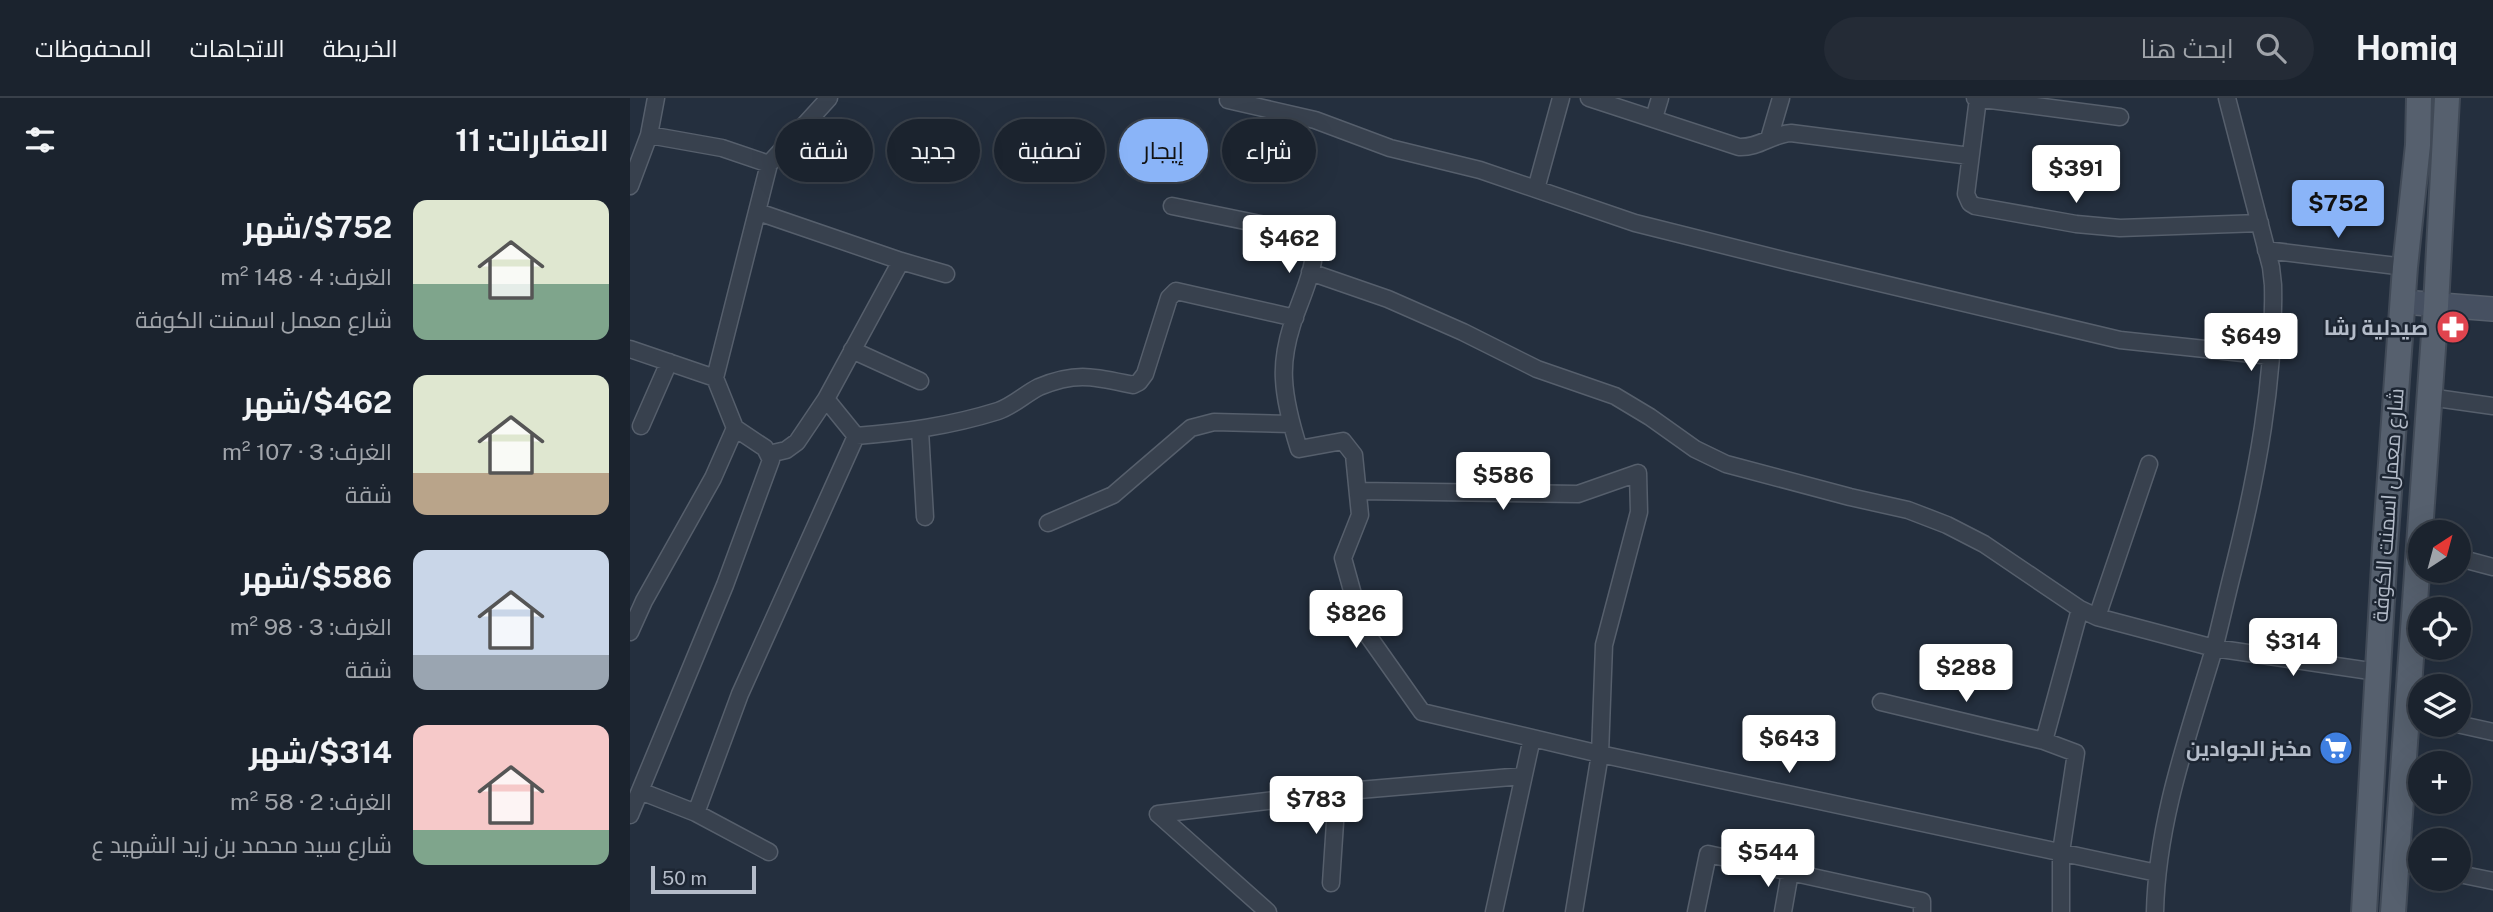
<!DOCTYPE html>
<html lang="ar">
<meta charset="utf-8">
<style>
:root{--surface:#1b232e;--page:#242b36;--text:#f1f3f6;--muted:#a0a4aa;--line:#39404a;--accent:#8ab4f8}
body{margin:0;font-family:"Public Sans",Cairo,sans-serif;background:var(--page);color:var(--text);direction:rtl;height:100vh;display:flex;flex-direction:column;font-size:26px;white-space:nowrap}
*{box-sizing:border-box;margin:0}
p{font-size:23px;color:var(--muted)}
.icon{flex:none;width:38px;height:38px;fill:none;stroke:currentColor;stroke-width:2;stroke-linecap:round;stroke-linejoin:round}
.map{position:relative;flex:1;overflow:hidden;direction:ltr}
.sheet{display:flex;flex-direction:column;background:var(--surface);width:630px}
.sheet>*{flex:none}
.top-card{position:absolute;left:21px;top:21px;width:665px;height:63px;direction:rtl;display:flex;gap:14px}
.needle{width:46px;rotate:36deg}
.controls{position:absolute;left:1778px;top:422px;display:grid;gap:14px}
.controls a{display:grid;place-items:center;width:63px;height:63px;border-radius:50%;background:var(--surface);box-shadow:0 7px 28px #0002,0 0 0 2px var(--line);font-size:35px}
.scale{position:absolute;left:21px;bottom:18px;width:105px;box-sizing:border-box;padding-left:7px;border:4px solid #b4bcc9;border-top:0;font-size:19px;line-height:24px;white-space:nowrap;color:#b4bcc9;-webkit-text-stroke:5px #1d2633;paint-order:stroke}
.price{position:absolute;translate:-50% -60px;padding:0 16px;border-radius:7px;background:#fff;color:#222;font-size:23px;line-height:46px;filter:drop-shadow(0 2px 4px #0008)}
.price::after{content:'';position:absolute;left:50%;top:42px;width:21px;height:16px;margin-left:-10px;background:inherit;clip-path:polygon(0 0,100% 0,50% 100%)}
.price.selected{background:var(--accent);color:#111}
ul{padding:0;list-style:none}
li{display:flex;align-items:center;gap:21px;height:175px;padding:0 21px}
li span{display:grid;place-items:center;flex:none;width:196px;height:140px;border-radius:14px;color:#555}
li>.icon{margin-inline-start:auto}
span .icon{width:84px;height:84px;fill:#fffc;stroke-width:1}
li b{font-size:30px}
h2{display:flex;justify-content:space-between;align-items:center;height:84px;padding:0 21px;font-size:30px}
.chip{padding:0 24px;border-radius:32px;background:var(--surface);box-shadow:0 7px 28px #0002,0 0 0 2px var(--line);font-size:24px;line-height:63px}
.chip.selected{background:var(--accent);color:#111}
header{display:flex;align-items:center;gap:42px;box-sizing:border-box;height:98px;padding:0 35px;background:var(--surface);border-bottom:2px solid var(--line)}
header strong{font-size:33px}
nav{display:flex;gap:38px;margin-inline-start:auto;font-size:24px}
.search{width:490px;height:63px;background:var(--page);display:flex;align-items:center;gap:18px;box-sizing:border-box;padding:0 24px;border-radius:38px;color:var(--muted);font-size:26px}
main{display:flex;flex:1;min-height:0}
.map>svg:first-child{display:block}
</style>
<header>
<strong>Homiq</strong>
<div class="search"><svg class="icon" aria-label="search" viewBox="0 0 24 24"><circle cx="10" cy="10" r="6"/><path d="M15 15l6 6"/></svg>ابحث هنا</div>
<nav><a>الخريطة</a><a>الاتجاهات</a><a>المحفوظات</a></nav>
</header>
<main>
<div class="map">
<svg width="1863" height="814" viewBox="0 0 1863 814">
<rect width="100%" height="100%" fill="#242f3e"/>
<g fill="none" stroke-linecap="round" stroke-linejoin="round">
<defs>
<path id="street" d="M959,0l150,49c20,1 33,-13 52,-14l179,23
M1345,0l145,19
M1348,0l-12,96 4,9 5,3 101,18 44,4 140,-5
M598,2l87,20 75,28 90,22 155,53 152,38 333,79 151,16
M1024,20l6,-20
M19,37l7,-37
M1139,41l12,-41
M139,66l60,-66
M0,88l19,-51 73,13 47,16 -54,214 -85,-29
M906,91l25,-91
M542,108l132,27c1,1 7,7 8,8 9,18 -15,66 -20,84 -5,16 -9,38 -8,54 1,23 8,48 15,70l44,-8 11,14 6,60 -17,43 19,69 60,85 178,42 4,-109 35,-133 -1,-39 -60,21 -220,-3
M128,114l143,49 45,13
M1636,152l139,17
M271,163l-75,138 30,37c49,-4 94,-10 142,-25 15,-5 27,-17 41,-24 38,-16 56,-10 94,-2l6,-3 6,-8 24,-76 7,-7 119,27
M680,174l78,27 75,33 74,37 78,27 35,21 45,32 31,15 124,33 58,13 39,15 37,19 96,65 17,8 117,31 163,24
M222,252l68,31
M1799,299l64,9
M11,328l28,-64
M290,332l5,87
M139,356l17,-4 11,-8 29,-43
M418,425l65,-28 78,-67 23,-6 77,2
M1829,460l34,9
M1467,519l52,-153
M0,534l14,-31 69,-123 22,-50
M1251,604l163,39
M1827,626l36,8
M10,693l56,22 73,39
M66,715l44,-119 116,-258
M528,716l201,-24 164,-14
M528,716l110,98
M0,717l95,-230 46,-125 -6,-12 -30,-20 -20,-50
M1767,764l23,5
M1829,776l34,7
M701,785l6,-91
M864,814l38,-174
M944,814l26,-158 557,119
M1066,814l12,-58 214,47v11
M1153,814l7,-40
M1431,814v-60l15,-99 -32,-12 36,-132
M1525,814c2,-91 33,-176 59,-263 7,-27 13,-55 20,-82 23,-92 41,-186 39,-282l-2,-18 -44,-169"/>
<path id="secondary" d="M1773,204l90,7"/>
<path id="primary" d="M1734,814l21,-364 20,-281 13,-122 1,-47
M1763,814l43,-606 11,-208"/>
</defs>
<use href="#street" stroke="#565f6c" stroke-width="19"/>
<use href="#secondary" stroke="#565f6c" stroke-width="26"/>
<use href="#primary" stroke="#414a57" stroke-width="28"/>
<use href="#street" stroke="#38414e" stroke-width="16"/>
<use href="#secondary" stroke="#465061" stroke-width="23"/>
<use href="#primary" stroke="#56606e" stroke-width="24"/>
</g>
<defs>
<symbol id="pharmacy-disc" viewBox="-11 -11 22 22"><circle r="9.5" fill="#e0444e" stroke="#1d2633"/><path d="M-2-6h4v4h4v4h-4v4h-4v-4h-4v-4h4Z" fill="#fff"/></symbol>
<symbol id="supermarket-disc" viewBox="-11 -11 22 22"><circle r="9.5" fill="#3f7fe0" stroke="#1d2633"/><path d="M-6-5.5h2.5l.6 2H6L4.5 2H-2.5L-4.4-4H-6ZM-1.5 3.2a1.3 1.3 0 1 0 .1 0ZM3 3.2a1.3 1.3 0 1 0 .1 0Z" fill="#fff"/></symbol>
</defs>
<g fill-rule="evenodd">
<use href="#pharmacy-disc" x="1804" y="210" width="38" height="38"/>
<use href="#supermarket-disc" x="1687" y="631" width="38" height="38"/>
</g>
<g text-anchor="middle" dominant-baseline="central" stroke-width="5" stroke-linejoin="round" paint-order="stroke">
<g font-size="21" font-weight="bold" fill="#b4bcc9" stroke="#1d2633" text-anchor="end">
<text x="1798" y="229">صيدلية رشا</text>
<text x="1682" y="650">مخبز الجوادين</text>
</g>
<g font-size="21" fill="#b4bcc9" stroke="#1d2633">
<text transform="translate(1758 407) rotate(-86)">شارع معمل اسمنت الكوفة</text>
</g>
</g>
</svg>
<div class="controls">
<a><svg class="needle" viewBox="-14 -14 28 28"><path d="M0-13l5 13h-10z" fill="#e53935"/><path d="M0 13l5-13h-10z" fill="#a0a4aa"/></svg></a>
<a><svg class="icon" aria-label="locate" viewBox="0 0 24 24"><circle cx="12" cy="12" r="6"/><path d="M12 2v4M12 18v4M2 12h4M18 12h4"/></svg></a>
<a><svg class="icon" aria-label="layers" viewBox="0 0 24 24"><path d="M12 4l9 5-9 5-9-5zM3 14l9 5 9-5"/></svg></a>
<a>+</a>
<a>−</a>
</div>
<div class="scale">50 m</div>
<b class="price" style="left:1446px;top:107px">$391</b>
<b class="price selected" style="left:1708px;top:142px">$752</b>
<b class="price" style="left:659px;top:177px">$462</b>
<b class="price" style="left:1621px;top:275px">$649</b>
<b class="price" style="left:873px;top:414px">$586</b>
<b class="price" style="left:726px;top:552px">$826</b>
<b class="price" style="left:1663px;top:580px">$314</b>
<b class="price" style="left:1336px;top:606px">$288</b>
<b class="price" style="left:1159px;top:677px">$643</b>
<b class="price" style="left:686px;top:738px">$783</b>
<b class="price" style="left:1138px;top:791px">$544</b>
<div class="top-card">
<a class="chip">شراء</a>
<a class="chip selected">إيجار</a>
<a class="chip">تصفية</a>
<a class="chip">جديد</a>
<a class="chip">شقة</a>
</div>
</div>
<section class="sheet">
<h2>العقارات: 11<svg class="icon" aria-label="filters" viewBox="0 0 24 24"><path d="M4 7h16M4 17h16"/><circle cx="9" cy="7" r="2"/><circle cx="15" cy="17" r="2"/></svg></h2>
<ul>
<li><span style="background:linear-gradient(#dfe7d0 60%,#7fa58c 0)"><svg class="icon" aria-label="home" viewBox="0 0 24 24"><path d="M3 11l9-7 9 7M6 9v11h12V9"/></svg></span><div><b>$752/شهر</b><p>الغرف: 4 · 148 m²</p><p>شارع معمل اسمنت الكوفة</p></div></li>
<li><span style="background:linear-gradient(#dfe7d0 70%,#b9a48a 0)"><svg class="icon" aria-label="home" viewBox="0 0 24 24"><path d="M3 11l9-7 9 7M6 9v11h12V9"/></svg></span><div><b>$462/شهر</b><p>الغرف: 3 · 107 m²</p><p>شقة</p></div></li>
<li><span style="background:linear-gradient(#c9d6e8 75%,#9aa5b1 0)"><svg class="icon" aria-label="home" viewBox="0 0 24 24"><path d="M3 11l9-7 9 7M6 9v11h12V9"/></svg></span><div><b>$586/شهر</b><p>الغرف: 3 · 98 m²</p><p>شقة</p></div></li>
<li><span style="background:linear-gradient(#f6c9c9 75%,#7fa58c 0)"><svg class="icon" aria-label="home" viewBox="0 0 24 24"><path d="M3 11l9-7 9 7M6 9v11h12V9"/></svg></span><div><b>$314/شهر</b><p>الغرف: 2 · 58 m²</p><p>شارع سيد محمد بن زيد الشهيد ع</p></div></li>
</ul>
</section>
</main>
